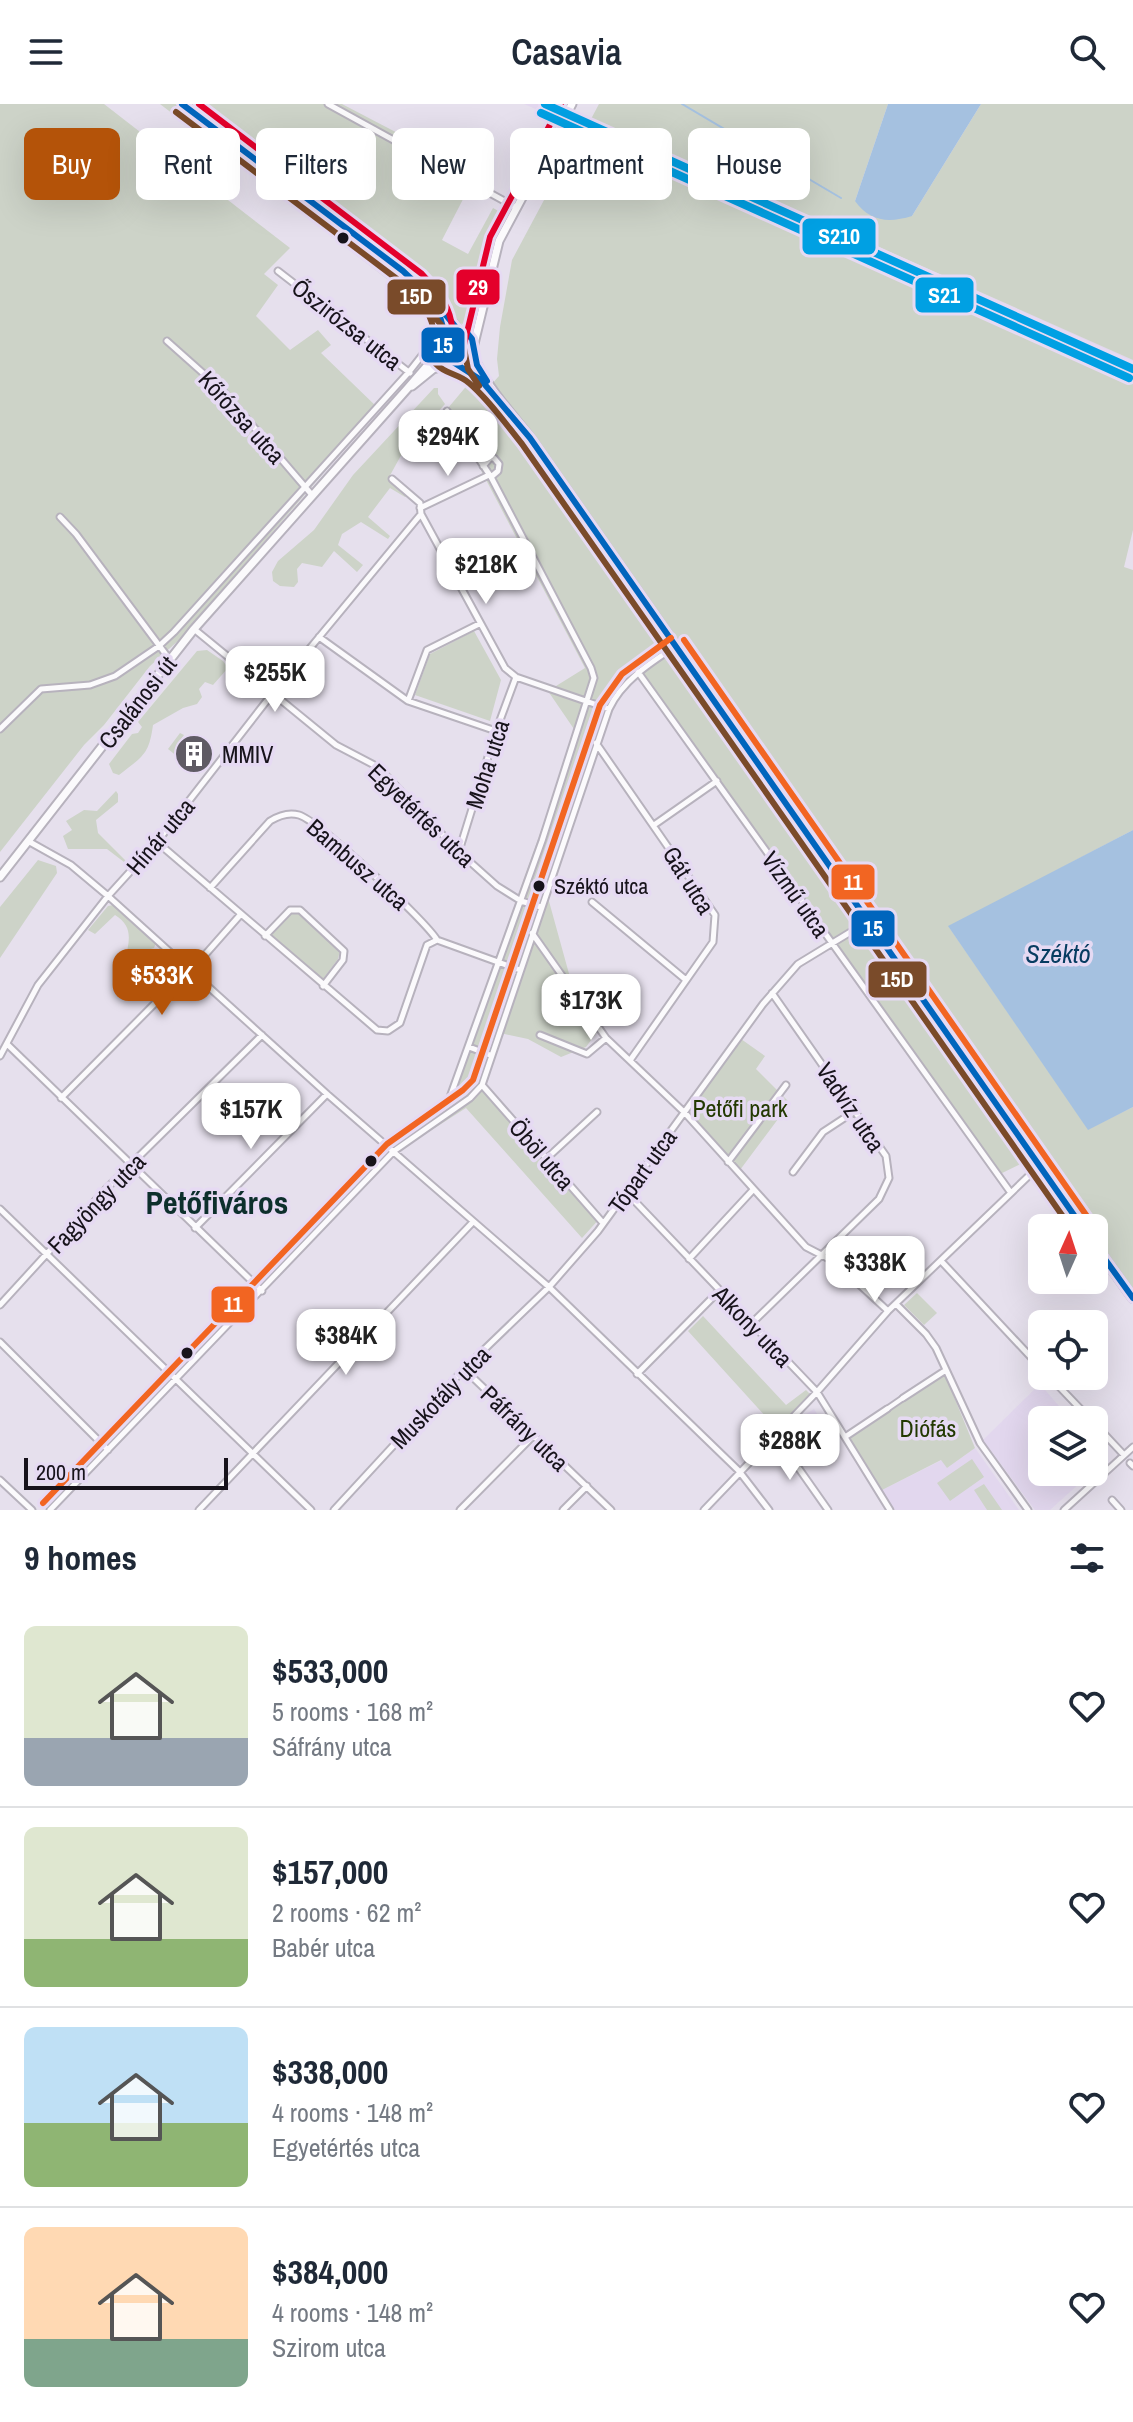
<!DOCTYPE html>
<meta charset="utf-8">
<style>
:root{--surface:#fff;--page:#f2f2f3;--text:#1f2937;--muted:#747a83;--line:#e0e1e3;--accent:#b45309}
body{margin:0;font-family:"Archivo Narrow",sans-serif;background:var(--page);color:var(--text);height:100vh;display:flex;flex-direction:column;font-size:30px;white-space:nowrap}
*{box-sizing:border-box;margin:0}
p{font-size:26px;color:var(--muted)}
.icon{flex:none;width:44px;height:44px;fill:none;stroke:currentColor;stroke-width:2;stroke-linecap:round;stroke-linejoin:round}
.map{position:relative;height:1406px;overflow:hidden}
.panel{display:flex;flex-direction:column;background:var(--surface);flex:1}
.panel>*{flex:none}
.hud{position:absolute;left:24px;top:24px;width:1086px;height:72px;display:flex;gap:16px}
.needle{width:52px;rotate:3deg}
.controls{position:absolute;left:1028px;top:1110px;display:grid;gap:16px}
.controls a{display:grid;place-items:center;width:80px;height:80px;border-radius:12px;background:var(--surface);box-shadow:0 8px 32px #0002;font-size:40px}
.scale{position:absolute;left:24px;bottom:20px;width:204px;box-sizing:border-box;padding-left:8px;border:4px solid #17131b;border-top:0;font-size:22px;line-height:28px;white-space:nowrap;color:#17131b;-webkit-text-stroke:6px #e6daf3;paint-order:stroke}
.price{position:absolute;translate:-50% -68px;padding:0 18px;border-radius:16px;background:#fff;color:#222;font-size:26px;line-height:52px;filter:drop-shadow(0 2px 4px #0008)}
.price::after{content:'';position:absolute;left:50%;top:48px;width:24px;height:18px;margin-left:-12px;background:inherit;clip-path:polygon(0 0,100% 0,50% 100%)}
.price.on{background:var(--accent);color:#fff}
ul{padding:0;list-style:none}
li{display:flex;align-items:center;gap:24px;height:200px;padding:0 24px}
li+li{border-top:2px solid var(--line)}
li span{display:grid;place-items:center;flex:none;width:224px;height:160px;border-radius:12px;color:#555}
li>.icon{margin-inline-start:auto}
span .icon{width:96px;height:96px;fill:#fffc;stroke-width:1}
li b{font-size:34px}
h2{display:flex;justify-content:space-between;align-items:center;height:96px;padding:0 24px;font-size:34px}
.pill{padding:0 28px;border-radius:12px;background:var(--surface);box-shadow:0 8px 32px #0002;font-size:28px;line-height:72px}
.pill.on{background:var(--accent);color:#fff}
header{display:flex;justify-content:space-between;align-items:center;height:104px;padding:0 24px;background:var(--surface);font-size:36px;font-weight:600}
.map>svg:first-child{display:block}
</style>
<header><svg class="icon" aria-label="menu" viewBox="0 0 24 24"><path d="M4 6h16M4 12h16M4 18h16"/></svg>Casavia<svg class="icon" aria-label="search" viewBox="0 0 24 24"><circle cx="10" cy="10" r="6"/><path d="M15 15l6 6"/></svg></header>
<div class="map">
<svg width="1133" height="1406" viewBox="0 0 1133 1406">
<rect width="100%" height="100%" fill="#e6e0ed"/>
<path fill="#e2d7ee" d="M524,0h32l577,256v13z
M1040,1280l31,36h-29v52h50l-42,38h-15l-52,-70z
M814,1305l8,13 -29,17 -4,-7 20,-11 -3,-7z
M975,1344l44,62h-124l-13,-20 60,-30 5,8z"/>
<path fill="#cdd3c8" d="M0,0h104l186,144 -26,26 14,11 -22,31 34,34 28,-20 13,15 -10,8 58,56 -200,231 -29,26 -46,59 -20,20 -84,107z
M160,0h182l134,70 -34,66 26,14 25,-46 9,5 -15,34 -10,63 -13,14 -9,-1 -19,-20 -5,10z
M599,0h289l-33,97 57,15 69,-112h152v256l-542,-241z
M582,25l551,244v157l-9,37 9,3v260l-184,97 139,202 45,-22v184l-39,-52v-11h-7l-50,-72 -41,20 -142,-209 -212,-295 -20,20 -11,16 -64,186 24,87 29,47 -14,19 -25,10 -33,-18 -28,-6 -14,52 115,132 -19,21 -116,-130 -61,39 -10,-9 49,-34 132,-372 -28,-41 37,-23 -111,-211 -31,-43 26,-31 12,13 18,-20 -2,-17 3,-32 12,-67z
M444 243a13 13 0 1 1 26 0a13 13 0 1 1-26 0Z
M434,284h4v6l7,10 -41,46 -16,29 19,16 -2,2 -15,-9 -22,29 22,19 -2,3 -27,-17 -19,12 -4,11 25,20 -6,7 -23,-21 -12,16 -20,-4 -5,6 1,13 -4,5 -14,-1 -7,-5 -1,-9 6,-11 36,-31 39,-55z
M474,527l27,49 -11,41 -75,-26 15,-41z
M207,546l16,11 5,7 -15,17 -8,-3 -6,7 3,8 -5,7 -14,4 -30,17c-4,30 -10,31 -34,50l-6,-2 -4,-9 23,-30 6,-1 4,-6 -4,-5 59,-71z
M180,629l4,2 -3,4 5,5 -8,11 14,11 2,-3 8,6 -3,5 -31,-25z
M116,687l2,3v8l-22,18 2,13 28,28 -2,1 -17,-13h-39l-5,-13 9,-6 -6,-9 18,-11 13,1z
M38,756l18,6 1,7 -57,85v-51z
M113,801l43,38 -2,5 -7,2 -13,18 -9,-9c5,-19 8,-33 -10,-44l-20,19 -7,-4 20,-24z
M290,809h8l42,37 -2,9 -15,20 -52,-45z
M741,935l24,17 -9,13 34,34 -50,67 -51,-57z
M917,1189l20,20 -13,12 -20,-20z
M703,1212l83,89 20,-15 4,4 -34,34 -88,-97z
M945,1271l30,73 -28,20 -6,-8 -59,30 -35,-53z
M972,1355l12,18 -34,24 -13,-18z
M984,1380l18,26h-15l-13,-20z"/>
<path fill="#a5c1e0" d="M888,0h93l-69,112c-23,7 -42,6 -57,-15z
M1133,726v277l-45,23 -140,-204z"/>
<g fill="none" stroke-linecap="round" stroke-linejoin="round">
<path stroke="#a5c1e0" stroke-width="2" d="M682,0l159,94"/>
<defs>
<path id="pedestrian" d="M887,1305l16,-11"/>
<path id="minor" d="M328,0l189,104
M278,167l132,102
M167,237l55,49 90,105
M447,307l44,66 100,191 3,10 -52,163 -92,256
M483,362l7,-8h4l5,6 -1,7 -7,6
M392,375l28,24 1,11 84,154 11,9 93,32
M420,404l69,-33
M60,413l16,17 94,126
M194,525l142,116 42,22 81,85 38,34 24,15 20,6
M319,533l89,64 88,30
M638,568l373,521
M408,597l19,-51 52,-26
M0,625l41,-40 49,-4 25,-9 44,-30 15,-14 235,-260 25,-32
M596,639l119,172 -2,27 -82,117
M654,721l63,-44
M28,737l43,24 37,31 219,198 222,193 190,184 30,39
M157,738l220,188 11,1 12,-8 27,-78 10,-5
M459,747l37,-120 20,-54
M210,784l60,-67c8,-5 19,-9 29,-6 20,6 127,106 138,125l83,30
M592,798l94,78
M532,829l74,105 79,75 121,134 29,15 53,49
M265,832l25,-26h10l44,41 -1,9 -20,26
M540,931l47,19 19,-16
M7,940l255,247
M469,943l21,8
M0,952l38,-71 70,-89 49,-54 115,-148 149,-180
M482,981l121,138
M61,994l127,-128 8,-5 45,-51
M772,1000l11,8
M546,1055l51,-47
M728,1058l58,-77
M793,1068l30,-40 32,-21
M627,1089l190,199 73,118
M0,1105l311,301
M195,1124l132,-134
M689,1155l63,-68
M942,1158l100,107
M896,1200l30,30 10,14 44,95 48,67
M0,1201l106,-116 156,-154
M751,1220l128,-125 10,-21 -3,-22 -114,-163
M0,1238l108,108
M464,1265l147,141
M637,1270l81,-82
M1049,1272l42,44
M903,1294l43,-28
M1094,1319l30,32
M776,1332l52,74
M845,1333l42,-28
M1130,1359l3,3
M0,1376l32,30
M1112,1396l9,10
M50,1406l344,-359 76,-53 12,-13 127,-376c13,-28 41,-46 67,-63
M199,1406l273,-287
M334,1406l130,-141 85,-82 49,-56 165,-227 35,-40 69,-42
M460,1406l74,-75
M563,1406l24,-24
M704,1406l113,-118 71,-81 151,-145
M1064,1406l69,-63"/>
<path id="tertiary" d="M474,240l25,-103 73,-137
M412,282l21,-17 19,-6
M0,773l194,-248 213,-240 26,-30 7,-14"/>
<path id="secondary" d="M182,0l233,177 25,25 18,24
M434,202l9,20 1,10 -4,9 3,11 9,7h8l23,19
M444,232l14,-6c21,4 11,20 19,35 13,26 35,50 53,73l553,790
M1094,1140l39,54"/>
</defs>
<use href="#pedestrian" stroke="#b7b2bd" stroke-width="8"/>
<use href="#minor" stroke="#b7b2bd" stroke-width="9"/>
<use href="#tertiary" stroke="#b7b2bd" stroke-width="11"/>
<use href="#secondary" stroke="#b7b2bd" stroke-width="12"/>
<use href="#pedestrian" stroke="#fbfafc" stroke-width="4"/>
<use href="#minor" stroke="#fbfafc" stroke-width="5"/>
<use href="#tertiary" stroke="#fbfafc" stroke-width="7"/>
<use href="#secondary" stroke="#fbfafc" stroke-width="8"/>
<defs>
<path id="bus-1" d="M182,0l221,167 20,19 16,23 5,18 -2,24 39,25 49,58 553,790
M437,200l21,26 9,3 5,6 5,26 10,16
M1094,1140l39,54"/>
<path id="bus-2" d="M176,8l221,167c15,12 33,29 36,49 2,13 -7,24 3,36 9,10 23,10 33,19 20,17 36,40 53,61l549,784
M429,206l22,27 12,6 5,26 11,17"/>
<path id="bus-3" d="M684,536l407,582
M43,1399l344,-359 76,-54 10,-10 127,-375 22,-31 49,-36"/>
<path id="bus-4" d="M199,0l223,170c23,24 34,42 30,76l5,3 6,-4 27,-112 71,-133"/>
</defs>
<use href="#bus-1" stroke="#e6daf3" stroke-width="12"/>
<use href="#bus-2" stroke="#e6daf3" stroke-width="12"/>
<use href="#bus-3" stroke="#e6daf3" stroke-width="12"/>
<use href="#bus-4" stroke="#e6daf3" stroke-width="12"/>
<use href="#bus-1" stroke="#0065bd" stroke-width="6"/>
<use href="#bus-2" stroke="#7a4b2a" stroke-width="6"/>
<use href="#bus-3" stroke="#f26522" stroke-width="6"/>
<use href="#bus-4" stroke="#e4002b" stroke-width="6"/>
<defs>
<path id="rail-1" d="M545,0l588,265"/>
<path id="rail-2" d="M541,9l588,265"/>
</defs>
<use href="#rail-1" stroke="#e6daf3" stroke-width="14"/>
<use href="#rail-2" stroke="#e6daf3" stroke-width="14"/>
<use href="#rail-1" stroke="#00a0e3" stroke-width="8"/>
<use href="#rail-2" stroke="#00a0e3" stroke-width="8"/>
</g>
<defs>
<symbol id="building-disc" viewBox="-11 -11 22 22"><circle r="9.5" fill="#5f5b64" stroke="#e6daf3"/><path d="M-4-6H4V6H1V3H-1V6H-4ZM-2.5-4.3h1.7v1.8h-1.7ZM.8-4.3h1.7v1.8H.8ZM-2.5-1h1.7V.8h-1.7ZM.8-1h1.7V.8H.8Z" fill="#fff"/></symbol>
</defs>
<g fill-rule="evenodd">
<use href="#building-disc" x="172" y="628" width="44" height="44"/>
</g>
<g fill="#17131b" stroke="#e6daf3" stroke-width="3">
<circle cx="343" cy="134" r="7"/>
<circle cx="539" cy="782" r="7"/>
<circle cx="371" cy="1057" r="7"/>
<circle cx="187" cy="1249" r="7"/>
</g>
<g text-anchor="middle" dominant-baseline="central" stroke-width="7" stroke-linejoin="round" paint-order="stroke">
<g font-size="22" fill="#17131b" stroke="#e6daf3" text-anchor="start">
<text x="554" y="782">Széktó utca</text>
</g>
<g font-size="24" fill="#17131b" stroke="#e6daf3">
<text transform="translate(347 220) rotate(38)">Őszirózsa utca</text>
<text transform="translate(242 313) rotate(48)">Kőrózsa utca</text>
<text transform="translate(137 598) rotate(-52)">Csalánosi út</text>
<text transform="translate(487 660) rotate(-72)">Moha utca</text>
<text transform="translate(422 711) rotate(44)">Egyetértés utca</text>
<text transform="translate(160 732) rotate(-50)">Hínár utca</text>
<text transform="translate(358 760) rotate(41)">Bambusz utca</text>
<text transform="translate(689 776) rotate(58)">Gát utca</text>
<text transform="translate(796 790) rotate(55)">Vízmű utca</text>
<text transform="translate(851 1003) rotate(56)">Vadvíz utca</text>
<text transform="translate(542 1050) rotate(49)">Öböl utca</text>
<text transform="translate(642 1067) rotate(-54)">Tópart utca</text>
<text transform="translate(96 1099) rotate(-46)">Fagyöngy utca</text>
<text transform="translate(753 1222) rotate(46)">Alkony utca</text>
<text transform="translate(440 1293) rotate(-46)">Muskotály utca</text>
<text transform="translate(525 1324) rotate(44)">Páfrány utca</text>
</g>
<g font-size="24" fill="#17131b" stroke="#e6daf3" text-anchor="start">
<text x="222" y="650">MMIV</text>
</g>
<g font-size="24" fill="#233902" stroke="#e6daf3">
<text x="740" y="1004">Petőfi park</text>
<text x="928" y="1324">Diófás</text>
</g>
<g font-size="26" font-style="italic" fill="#073c61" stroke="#e6daf3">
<text x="1058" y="849">Széktó</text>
</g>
<g font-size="32" font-weight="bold" fill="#0d2f2c" stroke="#e6daf3">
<text x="217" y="1098">Petőfiváros</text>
</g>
</g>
<g stroke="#e6daf3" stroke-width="3">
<rect x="801" y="113" width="76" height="39" rx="8" fill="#00a0e3"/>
<rect x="455" y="164" width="46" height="38" rx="8" fill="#e4002b"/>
<rect x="914" y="172" width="61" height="38" rx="8" fill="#00a0e3"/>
<rect x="386" y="174" width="61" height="38" rx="8" fill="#7a4b2a"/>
<rect x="420" y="222" width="46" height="38" rx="8" fill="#0065bd"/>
<rect x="830" y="759" width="46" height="38" rx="8" fill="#f26522"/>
<rect x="850" y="805" width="46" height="39" rx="8" fill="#0065bd"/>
<rect x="867" y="856" width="61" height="39" rx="8" fill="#7a4b2a"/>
<rect x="210" y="1181" width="46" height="39" rx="8" fill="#f26522"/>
</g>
<g font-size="22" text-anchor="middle" font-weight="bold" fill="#fff">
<text x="839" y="140">S210</text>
<text x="478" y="191">29</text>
<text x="944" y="199">S21</text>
<text x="416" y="200">15D</text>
<text x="443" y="249">15</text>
<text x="853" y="786">11</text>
<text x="873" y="832">15</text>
<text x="897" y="883">15D</text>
<text x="233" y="1208">11</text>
</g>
</svg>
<div class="controls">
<a><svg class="needle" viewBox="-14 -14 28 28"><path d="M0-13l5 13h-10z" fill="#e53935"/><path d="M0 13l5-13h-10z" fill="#747a83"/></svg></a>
<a><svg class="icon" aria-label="locate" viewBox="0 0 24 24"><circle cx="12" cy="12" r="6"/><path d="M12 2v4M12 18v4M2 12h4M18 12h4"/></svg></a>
<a><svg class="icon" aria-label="layers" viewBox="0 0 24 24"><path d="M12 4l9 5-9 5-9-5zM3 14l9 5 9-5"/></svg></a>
</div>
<div class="scale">200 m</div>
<b class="price" style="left:448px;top:374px">$294K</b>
<b class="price" style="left:486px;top:502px">$218K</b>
<b class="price" style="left:275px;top:610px">$255K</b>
<b class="price on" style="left:162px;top:913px">$533K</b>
<b class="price" style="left:591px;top:938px">$173K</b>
<b class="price" style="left:251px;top:1047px">$157K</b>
<b class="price" style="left:875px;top:1200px">$338K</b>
<b class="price" style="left:346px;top:1273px">$384K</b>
<b class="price" style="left:790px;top:1378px">$288K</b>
<div class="hud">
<a class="pill on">Buy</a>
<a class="pill">Rent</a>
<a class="pill">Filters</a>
<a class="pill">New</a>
<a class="pill">Apartment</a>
<a class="pill">House</a>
</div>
</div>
<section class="panel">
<h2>9 homes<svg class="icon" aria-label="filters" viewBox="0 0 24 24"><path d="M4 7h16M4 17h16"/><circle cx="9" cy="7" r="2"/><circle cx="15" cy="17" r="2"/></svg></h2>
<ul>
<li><span style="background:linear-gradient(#dfe7d0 70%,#9aa5b1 0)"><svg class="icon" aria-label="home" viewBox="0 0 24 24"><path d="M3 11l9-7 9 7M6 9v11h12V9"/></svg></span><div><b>$533,000</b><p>5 rooms · 168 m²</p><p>Sáfrány utca</p></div><svg class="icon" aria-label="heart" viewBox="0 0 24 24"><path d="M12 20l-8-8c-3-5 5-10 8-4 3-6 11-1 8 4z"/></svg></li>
<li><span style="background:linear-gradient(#dfe7d0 70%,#8fb573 0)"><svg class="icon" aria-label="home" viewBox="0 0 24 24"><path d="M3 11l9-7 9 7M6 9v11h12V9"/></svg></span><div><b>$157,000</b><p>2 rooms · 62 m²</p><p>Babér utca</p></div><svg class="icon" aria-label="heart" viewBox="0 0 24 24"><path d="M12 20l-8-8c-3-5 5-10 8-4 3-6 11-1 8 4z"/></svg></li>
<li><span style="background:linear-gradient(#bfe0f5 60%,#8fb573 0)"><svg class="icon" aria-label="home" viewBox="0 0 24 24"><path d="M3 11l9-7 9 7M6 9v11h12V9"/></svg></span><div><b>$338,000</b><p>4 rooms · 148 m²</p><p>Egyetértés utca</p></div><svg class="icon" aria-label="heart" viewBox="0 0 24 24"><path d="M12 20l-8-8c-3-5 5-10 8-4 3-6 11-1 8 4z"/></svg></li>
<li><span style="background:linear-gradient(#ffd9b3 70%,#7fa58c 0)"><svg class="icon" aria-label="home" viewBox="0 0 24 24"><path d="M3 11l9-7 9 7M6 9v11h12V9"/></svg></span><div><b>$384,000</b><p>4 rooms · 148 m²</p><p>Szirom utca</p></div><svg class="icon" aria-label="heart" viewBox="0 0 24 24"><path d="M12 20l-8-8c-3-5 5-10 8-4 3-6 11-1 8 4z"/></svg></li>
</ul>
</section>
